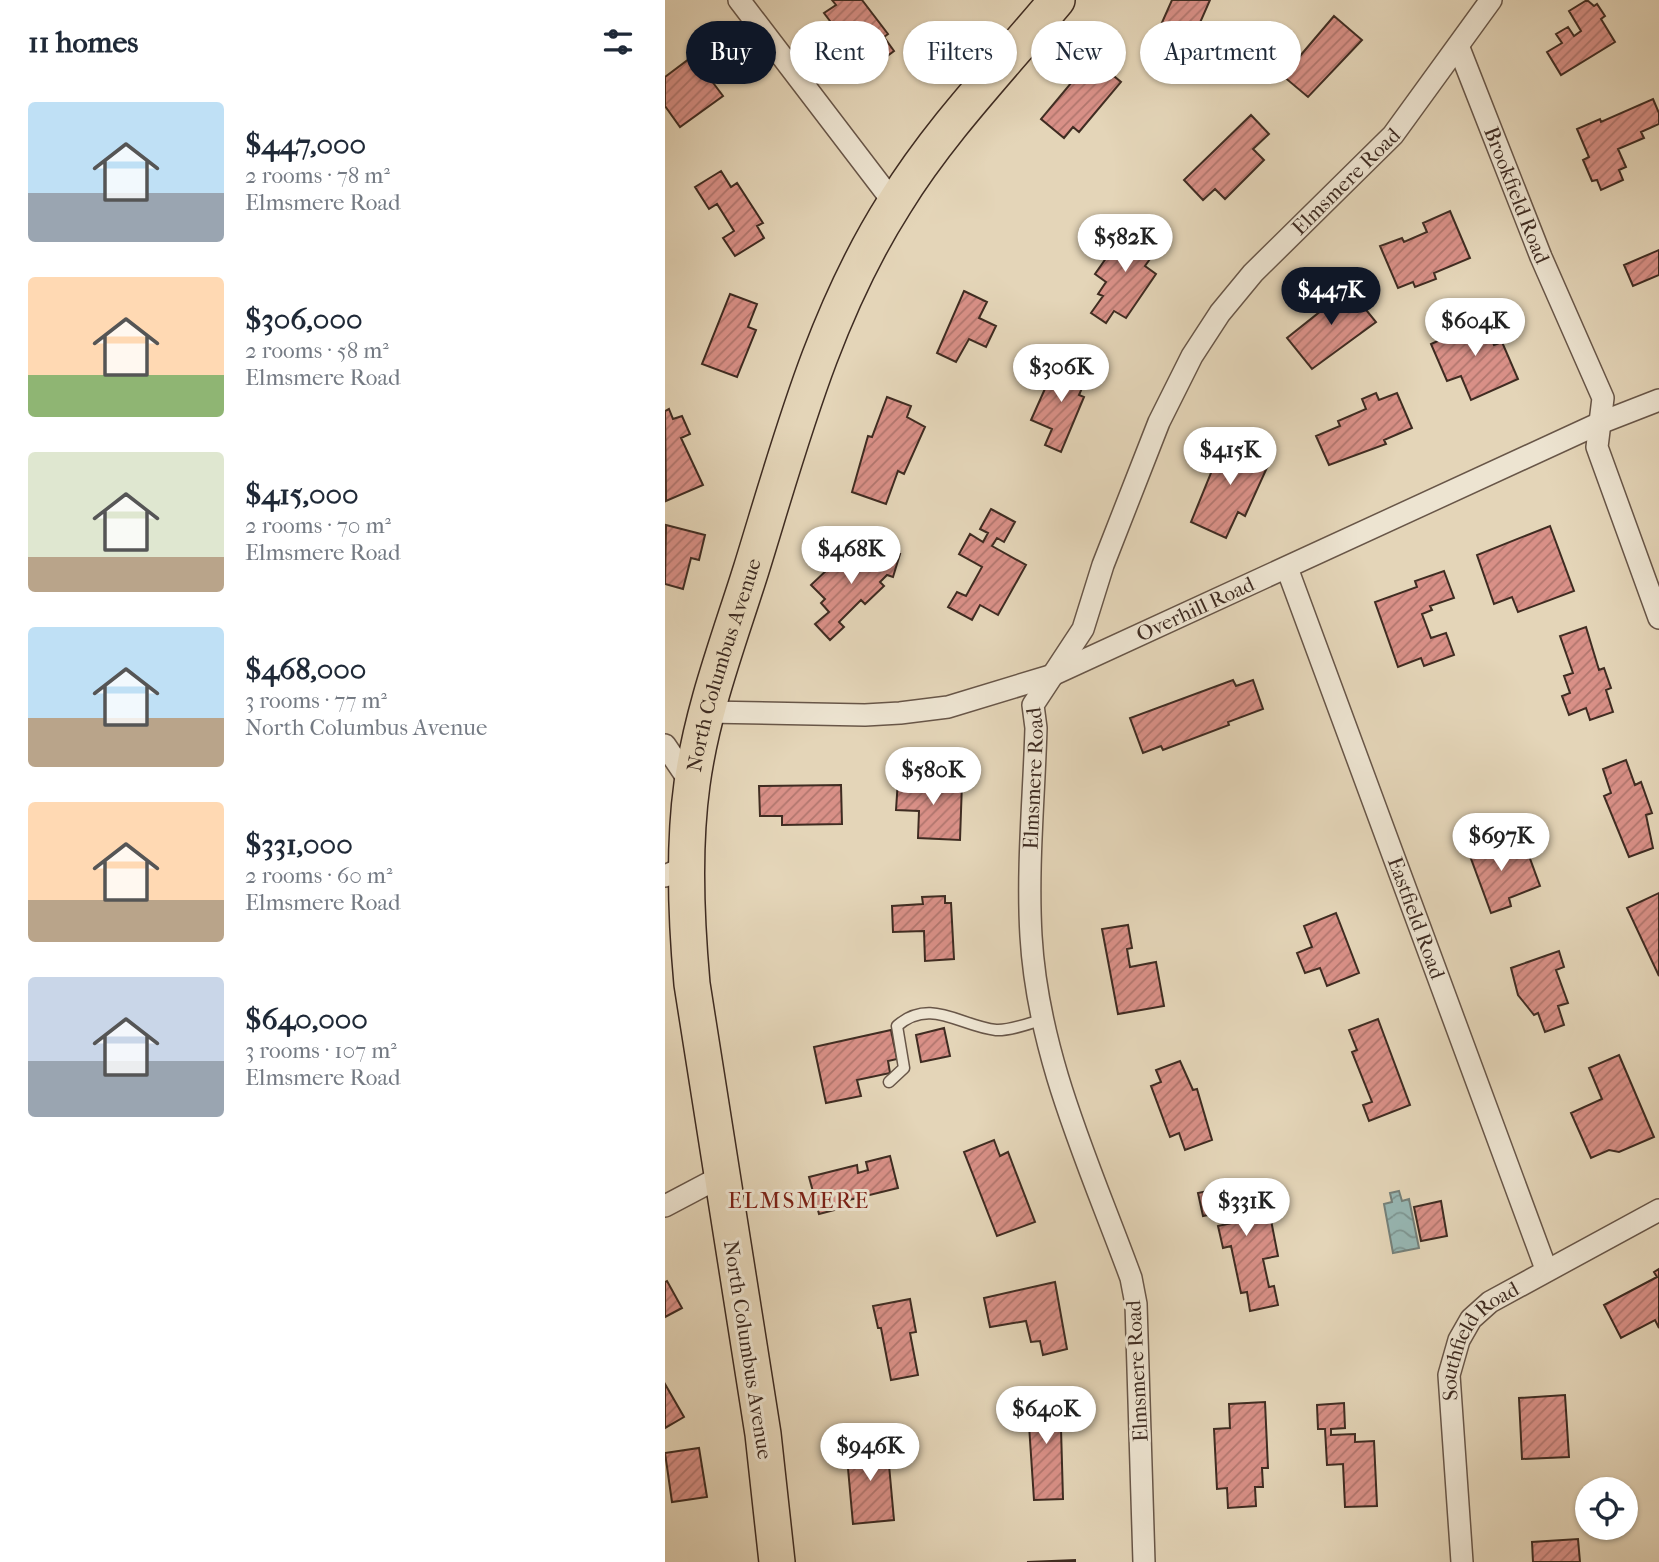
<!DOCTYPE html>
<meta charset="utf-8">
<style>
:root{--surface:#fff;--page:#f2f2f3;--text:#1f2937;--muted:#747a83;--accent:#111827}
body{margin:0;font-family:"IM FELL French Canon",serif;background:var(--page);color:var(--text);height:100vh;display:flex;flex-direction:column;font-size:26px;white-space:nowrap}
*{box-sizing:border-box;margin:0}
p{font-size:23px;color:var(--muted)}
.icon{flex:none;width:38px;height:38px;fill:none;stroke:currentColor;stroke-width:2;stroke-linecap:round;stroke-linejoin:round}
.map{position:relative;flex:1;overflow:hidden}
.sheet{display:flex;flex-direction:column;background:var(--surface);width:665px}
.sheet>*{flex:none}
.hud{position:absolute;left:21px;top:21px;width:665px;height:63px;display:flex;gap:14px}
.controls{position:absolute;left:910px;top:1477px;display:grid;gap:14px}
.controls a{display:grid;place-items:center;width:63px;height:63px;border-radius:50%;background:var(--surface);box-shadow:0 2px 5px #0004;font-size:35px}
.price{position:absolute;translate:-50% -60px;padding:0 16px;border-radius:24px;background:#fff;color:#222;font-size:23px;line-height:46px;filter:drop-shadow(0 2px 4px #0008)}
.price::after{content:'';position:absolute;left:50%;top:42px;width:21px;height:16px;margin-left:-10px;background:inherit;clip-path:polygon(0 0,100% 0,50% 100%)}
.price.active{background:var(--accent);color:#fff}
ul{padding:0;list-style:none}
li{display:flex;align-items:center;gap:21px;height:175px;padding:0 28px}
li span{display:grid;place-items:center;flex:none;width:196px;height:140px;border-radius:7px;color:#555}
li>.icon{margin-inline-start:auto}
span .icon{width:84px;height:84px;fill:#fffc;stroke-width:1}
li b{font-size:30px}
h2{display:flex;justify-content:space-between;align-items:center;height:84px;padding:0 28px;font-size:30px}
.chip{padding:0 24px;border-radius:32px;background:var(--surface);box-shadow:0 2px 5px #0004;font-size:24px;line-height:63px}
.chip.active{background:var(--accent);color:#fff}
main{display:flex;flex:1;min-height:0}
.map>svg:first-child{display:block}
</style>
<main>
<section class="sheet">
<h2>11 homes<svg class="icon" aria-label="filters" viewBox="0 0 24 24"><path d="M4 7h16M4 17h16"/><circle cx="9" cy="7" r="2"/><circle cx="15" cy="17" r="2"/></svg></h2>
<ul>
<li><span style="background:linear-gradient(#bfe0f5 65%,#9aa5b1 0)"><svg class="icon" aria-label="home" viewBox="0 0 24 24"><path d="M3 11l9-7 9 7M6 9v11h12V9"/></svg></span><div><b>$447,000</b><p>2 rooms · 78 m²</p><p>Elmsmere Road</p></div></li>
<li><span style="background:linear-gradient(#ffd9b3 70%,#8fb573 0)"><svg class="icon" aria-label="home" viewBox="0 0 24 24"><path d="M3 11l9-7 9 7M6 9v11h12V9"/></svg></span><div><b>$306,000</b><p>2 rooms · 58 m²</p><p>Elmsmere Road</p></div></li>
<li><span style="background:linear-gradient(#dfe7d0 75%,#b9a48a 0)"><svg class="icon" aria-label="home" viewBox="0 0 24 24"><path d="M3 11l9-7 9 7M6 9v11h12V9"/></svg></span><div><b>$415,000</b><p>2 rooms · 70 m²</p><p>Elmsmere Road</p></div></li>
<li><span style="background:linear-gradient(#bfe0f5 65%,#b9a48a 0)"><svg class="icon" aria-label="home" viewBox="0 0 24 24"><path d="M3 11l9-7 9 7M6 9v11h12V9"/></svg></span><div><b>$468,000</b><p>3 rooms · 77 m²</p><p>North Columbus Avenue</p></div></li>
<li><span style="background:linear-gradient(#ffd9b3 70%,#b9a48a 0)"><svg class="icon" aria-label="home" viewBox="0 0 24 24"><path d="M3 11l9-7 9 7M6 9v11h12V9"/></svg></span><div><b>$331,000</b><p>2 rooms · 60 m²</p><p>Elmsmere Road</p></div></li>
<li><span style="background:linear-gradient(#c9d6e8 60%,#9aa5b1 0)"><svg class="icon" aria-label="home" viewBox="0 0 24 24"><path d="M3 11l9-7 9 7M6 9v11h12V9"/></svg></span><div><b>$640,000</b><p>3 rooms · 107 m²</p><p>Elmsmere Road</p></div></li>
</ul>
</section>
<div class="map">
<svg width="994" height="1562" viewBox="0 0 994 1562">
<defs>
<pattern id="water-waves" width="16" height="10" patternUnits="userSpaceOnUse" patternTransform="scale(1.75)"><rect width="16" height="10" fill="#97b8b5"/><path d="M0 5q4-4 8 0t8 0" fill="none" stroke="#7d9693"/></pattern>
<pattern id="building-hatch" width="6" height="6" patternUnits="userSpaceOnUse" patternTransform="scale(1.75)"><rect width="6" height="6" fill="#d99087"/><path d="M-1 1l2-2M0 6l6-6M5 7l2-2" fill="none" stroke="#b1766e"/></pattern>
</defs>
<rect width="100%" height="100%" fill="#e4d5b8"/>
<filter id="stains"><feTurbulence type="fractalNoise" baseFrequency=".00286" numOctaves="4"/><feColorMatrix values="0 0 0 0 .2 0 0 0 0 .09 0 0 0 0 .02 0 0 0 .5 -.17"/></filter>
<radialGradient id="worn" r=".72"><stop offset=".6" stop-color="#630" stop-opacity="0"/><stop offset="1" stop-color="#630" stop-opacity=".3"/></radialGradient>
<path fill="url(#water-waves)" stroke="#74807a" stroke-width="2" d="M734,1191l3,10 7,-2 10,49 -26,5 -9,-49 8,-2 -2,-9z"/>
<path fill="url(#building-hatch)" stroke="#3f2c22" stroke-width="2" d="M167,0h30l26,34 -4,3 10,14 -23,17 -10,-13 -4,2 -33,-44 12,-8z
M507,0h38l-22,50 -32,-14z
M922,0l7,6 3,-2 8,12 -4,3 14,23 -54,33 -14,-23 15,-9 -6,-9 12,-7 6,9 7,-5 -12,-20z
M669,16l28,24 -54,57 -25,-21z
M28,56l30,40 -43,31 -15,-21v-29z
M427,58l29,24 -42,50 -6,-5 -9,11 -23,-19z
M988,99l6,14v11l-18,8 3,6 -26,11 8,18 -7,3 4,10 -22,10 -4,-10 -5,1 -9,-21 6,-3 -12,-28 23,-10 1,3z
M586,115l18,19 -16,15 11,11 -39,39 -10,-10 -12,11 -19,-20z
M56,171l10,16 6,-4 26,40 -6,3 7,12 -29,18 -12,-18 11,-7 -17,-27 -8,5 -14,-22z
M785,211l20,47 -36,15 2,6 -21,8 -2,-5 -15,6 -18,-42 22,-8 2,4 23,-10 -4,-9z
M465,224l30,21 -15,21 11,8 -30,44 -12,-7 -8,12 -15,-10 12,-17 -5,-2 8,-12 -11,-8z
M994,250v25l-26,11 -9,-21z
M680,284l31,38 -64,47 -25,-31 35,-28 -4,-5z
M299,291l23,11 -8,16 17,8 -10,21 -17,-8 -13,23 -19,-9z
M65,294l27,10 -9,23 8,3 -19,47 -35,-13z
M815,311l14,34 8,-3 16,37 -47,21 -10,-24 -14,5 -16,-37 31,-14 -4,-10z
M398,361l26,11 -10,23 5,2 -23,55 -16,-7 7,-16 -21,-9 17,-38 5,3z
M711,393l3,7 18,-7 15,35 -28,12 2,4 -57,21 -13,-29 24,-10 -2,-5 28,-12 -4,-10z
M222,397l24,9 -4,11 18,10 -21,47 -6,-3 -12,33 -34,-12 16,-56 4,1z
M4,409l4,10 9,-3 8,18 -9,4 22,47 -37,16 -1,-90z
M561,436l37,17 -1,4 8,4 -25,55 -7,-4 -12,26 -35,-16z
M326,509l24,13 -11,20 -7,-4 -5,8 34,19 -28,50 -18,-10 -8,15 -24,-13 9,-15 9,4 16,-29 -23,-13 11,-20 13,8 5,-9 -8,-4z
M1,525l39,10 -6,25 -8,-2 -8,31 -18,-5z
M885,526l24,65 -56,21 -6,-15 -18,7 -17,-49z
M212,548l23,6 -7,23 -6,-2 -7,7 4,4 -19,18 -4,-4 -22,22 5,5 -14,13 -15,-16 14,-12 -8,-9 4,-4 -14,-14 37,-35 17,18 4,-4 2,2z
M779,571l10,27 -24,8 2,4 -10,4 9,24 15,-5 8,22 -30,11 -3,-8 -23,9 -23,-65 42,-15 -2,-6z
M921,627l13,43 5,-2 7,20 -5,2 7,22 -23,8 -4,-12 -17,7 -7,-19 8,-3 -6,-17 9,-3 -13,-37z
M568,680l3,6 17,-6 10,29 -35,13 1,3 -66,25 -2,-4 -18,7 -13,-35z
M961,760l9,25 6,-3 11,31 -6,2 7,33 -24,9 -25,-61 7,-3 -8,-24z
M233,780l64,3 -2,57 -42,-2 1,-27 -23,-1z
M176,785l1,39 -60,1v-9h-22l-1,-30z
M827,836l8,22 21,-8 3,7 5,-1 11,30 -31,12 2,8 -20,7 -25,-68z
M994,893v83l-32,-68z
M280,896v7h6l3,56 -29,2 -1,-30 -31,1 -1,-26 31,-2 -1,-7z
M671,913l23,60 -32,13 -7,-18 -15,5 -8,-20 15,-6 -8,-21z
M463,925l4,23 -5,1 3,18 26,-5 8,44 -46,8 -16,-85z
M894,951l5,16 -8,3 12,33 -10,3 6,19 -19,7 -7,-19 -4,2 -16,-20 -7,-27z
M713,1019l32,86 -41,16 -6,-16 9,-3 -20,-50 5,-2 -8,-20z
M279,1028l6,28 -29,6 -5,-27z
M226,1030l6,29 -9,2 2,12 -33,7 4,16 -35,7 -12,-56z
M954,1055l35,82 -35,15 -10,-2 -18,8 -20,-45 31,-14 -13,-31z
M515,1061l13,29 4,-1 15,51 -27,10 -6,-17 -9,4 -19,-51 10,-4 -5,-12z
M329,1140l6,16 8,-4 27,70 -38,14 -33,-84z
M225,1156l8,32 -53,13 1,6 -27,7 -10,-37 48,-12 1,8 10,-3 -2,-8z
M597,1180l4,36 4,-1 8,41 -15,3 6,28 5,-1 4,19 -28,6 -3,-19 -6,1 -10,-47 -8,2 -5,-22 32,-7 -3,-12 -44,9 -5,-23z
M776,1201l6,35 -26,5 -7,-34z
M994,1269v59l-4,-8 -34,18 -17,-33 53,-28 -3,-5z
M2,1281l15,27 -17,9v-35z
M390,1282l12,67 -24,6 -3,-14 -9,1 -5,-21 -36,6 -6,-29z
M245,1299l6,33 -6,1 8,42 -27,5 -10,-52h-3l-5,-22z
M0,1384l19,33 -19,11z
M395,1393l3,106 -29,1 -7,-105z
M900,1395l4,62 -47,2 -3,-61z
M600,1402l3,66h-6l1,19h-8l1,19 -28,2 -1,-20 -10,1 -3,-60 16,-1 -1,-24z
M679,1403l1,25 -14,1v6l24,-1v8l19,-1 3,65 -32,1 -2,-43 -16,1 -2,-36h-7l-1,-24z
M222,1443l7,77 -41,4 -7,-78z
M34,1448l8,49 -35,5 -7,-49z
M913,1539l2,23h-47l-1,-20z
M410,1560v2h-48z"/>
<g fill="none" stroke-linecap="round" stroke-linejoin="round">
<defs>
<path id="service" d="M224,1082l15,-14 -7,-42c33,-29 63,0 99,4 14,1 34,-7 48,-11"/>
<g id="minor">
<path d="M74,0l155,203"/>
<path id="s1" d="M794,48l82,209 62,141 -6,49 62,171"/>
<path id="s2" d="M622,568l259,701"/>
<path id="s3" d="M41,712l159,3 35,-2 48,-6 102,-31 550,-253 59,-23"/>
<path d="M0,745l27,40"/>
<path d="M0,876l22,-10"/>
<path d="M0,1206l55,-29"/>
<path id="s4" d="M479,1562l-8,-258 -5,-26c-41,-112 -93,-221 -100,-342 -4,-69 3,-139 5,-208l-3,-23 50,-76 20,-64 56,-143 33,-66 28,-43 33,-40 140,-138 98,-135"/>
<path id="s5" d="M797,1562l-13,-187 10,-35 12,-21 19,-17 169,-92"/>
</g>
<g id="primary">
<path id="s6" d="M112,1562l-14,-128 -71,-450c-6,-66 -9,-135 0,-200 10,-74 37,-144 59,-214 39,-126 72,-254 144,-367 45,-73 107,-137 162,-203"/>
</g>
</defs>
<use href="#service" stroke="#685648" stroke-width="13"/>
<use href="#minor" stroke="#685648" stroke-width="24"/>
<use href="#primary" stroke="#3f2c22" stroke-width="38"/>
<use href="#service" stroke="#ede4d1" stroke-width="10"/>
<use href="#minor" stroke="#ede4d1" stroke-width="21"/>
<use href="#primary" stroke="#e4d5b8" stroke-width="35"/>
</g>
<g text-anchor="middle" dominant-baseline="central" stroke-width="6" stroke-linejoin="round" paint-order="stroke">
<g font-size="21" fill="#3f2c22" stroke="#ede4d1">
<text stroke="none"><textPath href="#s4" startOffset="1493">Elmsmere Road</textPath></text>
<text stroke="none"><textPath href="#s1" startOffset="158">Brookfield Road</textPath></text>
<text stroke="none"><textPath href="#s3" startOffset="509">Overhill Road</textPath></text>
<text stroke="none"><textPath href="#s6" startOffset="908">North Columbus Avenue</textPath></text>
<text stroke="none"><textPath href="#s4" startOffset="800">Elmsmere Road</textPath></text>
<text stroke="none"><textPath href="#s2" startOffset="373">Eastfield Road</textPath></text>
<text stroke="none"><textPath href="#s5" startOffset="233">Southfield Road</textPath></text>
<text transform="translate(83 1350) rotate(81)">North Columbus Avenue</text>
<text transform="translate(472 1371) rotate(-93)">Elmsmere Road</text>
</g>
<g font-size="23" letter-spacing="2" fill="#7a1f14" stroke="#ede4d1">
<text x="134" y="1200">ELMSMERE</text>
</g>
</g>
<rect width="100%" height="100%" filter="url(#stains)"/>
<rect width="100%" height="100%" fill="url(#worn)"/>
</svg>
<div class="controls">
<a><svg class="icon" aria-label="locate" viewBox="0 0 24 24"><circle cx="12" cy="12" r="6"/><path d="M12 2v4M12 18v4M2 12h4M18 12h4"/></svg></a>
</div>
<b class="price" style="left:460px;top:274px">$582K</b>
<b class="price active" style="left:666px;top:327px">$447K</b>
<b class="price" style="left:810px;top:358px">$604K</b>
<b class="price" style="left:396px;top:404px">$306K</b>
<b class="price" style="left:565px;top:487px">$415K</b>
<b class="price" style="left:186px;top:586px">$468K</b>
<b class="price" style="left:268px;top:807px">$580K</b>
<b class="price" style="left:836px;top:873px">$697K</b>
<b class="price" style="left:581px;top:1238px">$331K</b>
<b class="price" style="left:381px;top:1446px">$640K</b>
<b class="price" style="left:205px;top:1483px">$946K</b>
<div class="hud">
<a class="chip active">Buy</a>
<a class="chip">Rent</a>
<a class="chip">Filters</a>
<a class="chip">New</a>
<a class="chip">Apartment</a>
</div>
</div>
</main>
